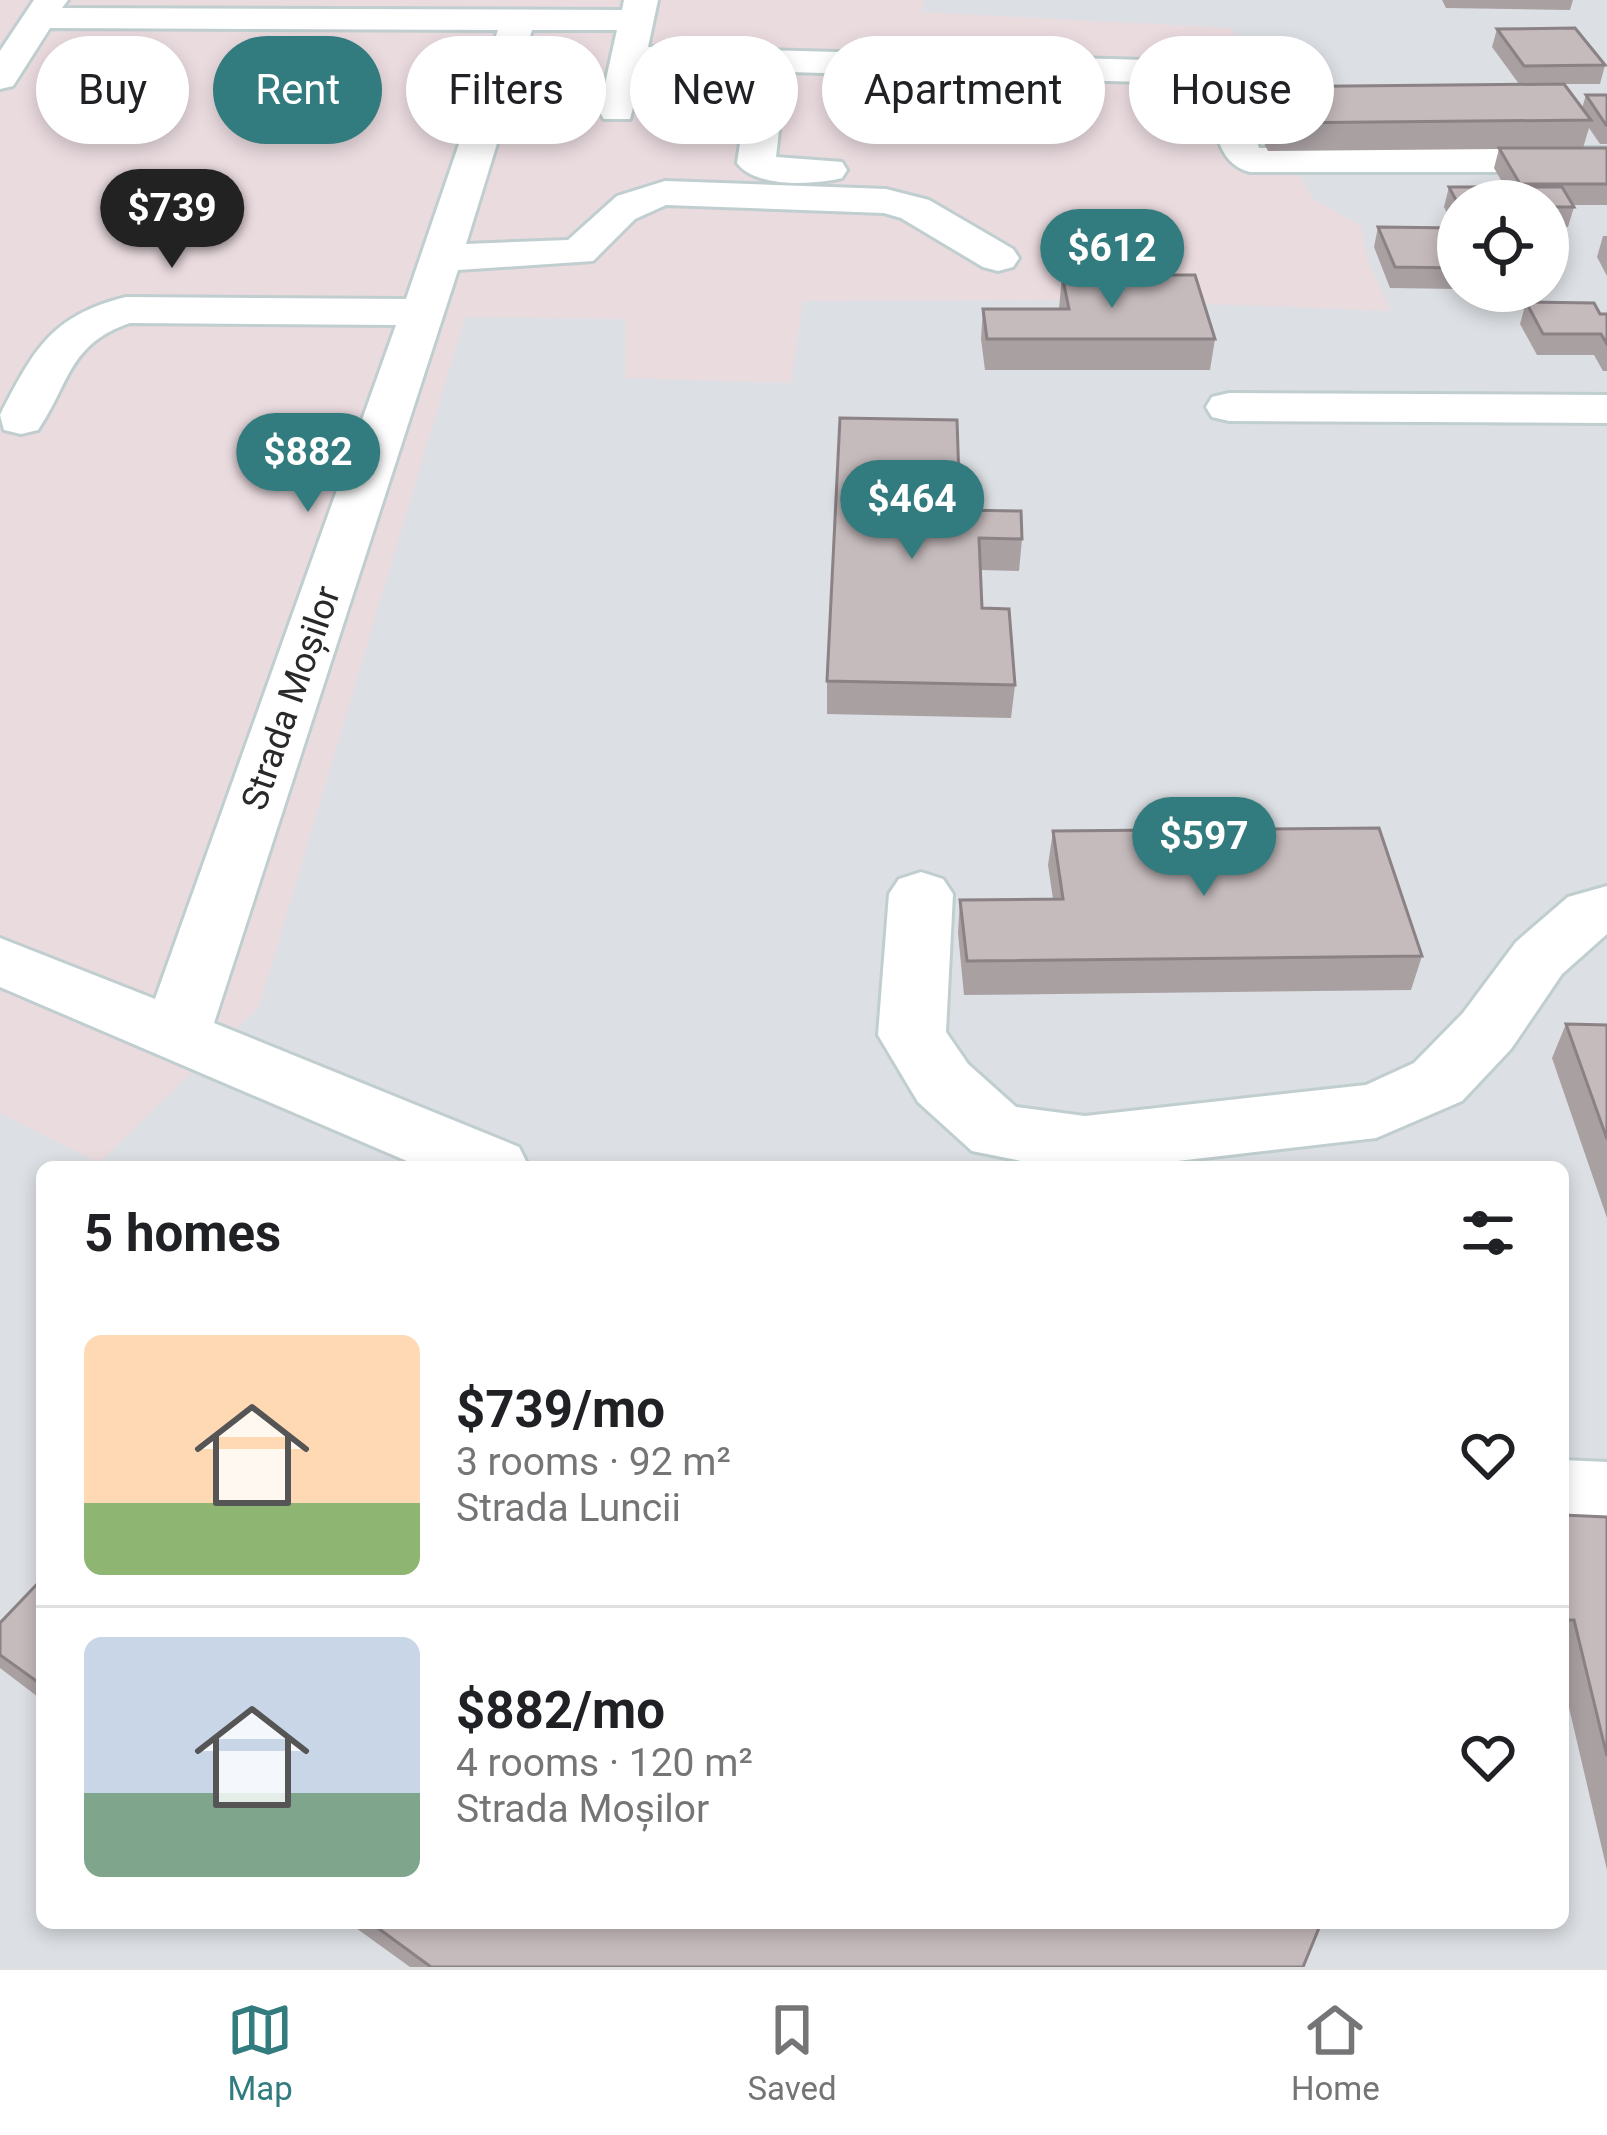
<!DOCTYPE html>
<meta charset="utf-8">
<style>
:root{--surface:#fff;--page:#f2f2f2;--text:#202124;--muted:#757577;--line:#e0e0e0;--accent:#327b7e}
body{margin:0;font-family:Roboto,sans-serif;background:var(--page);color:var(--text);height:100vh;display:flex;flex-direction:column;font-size:45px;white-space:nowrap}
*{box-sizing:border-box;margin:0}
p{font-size:39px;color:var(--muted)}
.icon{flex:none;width:66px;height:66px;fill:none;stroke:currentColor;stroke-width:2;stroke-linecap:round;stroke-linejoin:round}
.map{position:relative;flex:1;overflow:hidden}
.panel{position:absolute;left:36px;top:1161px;width:1533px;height:768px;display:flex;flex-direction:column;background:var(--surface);border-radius:18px;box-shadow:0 6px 18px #0003}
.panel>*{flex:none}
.banner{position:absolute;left:36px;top:36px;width:1536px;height:108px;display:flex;gap:24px}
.fabs{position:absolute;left:1437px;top:180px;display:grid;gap:24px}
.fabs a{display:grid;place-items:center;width:132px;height:132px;border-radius:50%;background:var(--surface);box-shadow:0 6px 18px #0003;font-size:60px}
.price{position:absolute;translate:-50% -102px;padding:0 27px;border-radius:42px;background:var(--accent);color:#fff;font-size:39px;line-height:78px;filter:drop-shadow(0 3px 6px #0008)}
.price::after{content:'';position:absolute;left:50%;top:72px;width:36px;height:27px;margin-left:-18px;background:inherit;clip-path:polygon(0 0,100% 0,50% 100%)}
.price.current{background:#222;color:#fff}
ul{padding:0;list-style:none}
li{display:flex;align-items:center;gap:36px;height:300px;padding:0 48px}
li+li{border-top:3px solid var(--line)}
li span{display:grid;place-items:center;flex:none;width:336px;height:240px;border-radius:18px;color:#555}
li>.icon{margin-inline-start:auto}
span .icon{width:144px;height:144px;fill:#fffc;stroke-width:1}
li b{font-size:51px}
h2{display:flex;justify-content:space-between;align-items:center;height:144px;padding:0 48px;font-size:51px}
.chip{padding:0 42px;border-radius:54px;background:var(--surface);box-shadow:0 6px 18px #0003;font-size:42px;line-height:108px}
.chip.current{background:var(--accent);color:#fff}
.tab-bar{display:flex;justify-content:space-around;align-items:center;height:168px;border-top:3px solid var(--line);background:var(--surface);font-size:33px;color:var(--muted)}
.tab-bar a{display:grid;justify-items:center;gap:6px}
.tab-bar .current{color:var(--accent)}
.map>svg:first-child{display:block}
</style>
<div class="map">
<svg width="1607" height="1967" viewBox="0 0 1607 1967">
<rect width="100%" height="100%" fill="#eadbdf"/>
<path fill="#dcdfe3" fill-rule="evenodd" d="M925,0h682v1967h-1607v-854l99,50 160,-156 206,-690 160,2v59l166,5 12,-82 301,-1 287,11 -23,-50 -7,-35 -48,-27 -59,-106 -22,-65 -311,-16zM1458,201h90v90h-90zM42,1167h1521v756h-1521z"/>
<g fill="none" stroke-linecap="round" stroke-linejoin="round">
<defs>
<path id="minor" d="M34,0h34l-6,8 560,2 2,-10h34l-10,47 536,14 50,15 9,20 96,-1 13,3 5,8 -5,8 -13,3 -89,1 9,30h348v24h-357c-36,-9 -34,-50 -45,-81l-24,-8 -538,-15 -13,51h-26l-5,-8 18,-81h-85l-66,214 102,-4 49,-44 48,-15 221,8 43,11 84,49 6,9 -6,9 -15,4 -15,-4 -82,-49 -17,-5 -218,-8 -31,14 -42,42 -135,9 -244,753 305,124 10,20h-108l-421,-180v-49l155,61 241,-674 -266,-2c-62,21 -60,60 -92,107l-17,4 -17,-4 -4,-15c34,-65 50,-99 126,-118l280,2 92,-269 -448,-2 -37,58 -13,3v-38z
M764,92l13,3 5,8 -6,54 66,5 5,8 -5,8c-28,7 -87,10 -105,-15l9,-60 5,-8z
M851,93l59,1 75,16 6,8 -6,8 -13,3 -62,-13 -72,-4 -5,-8 5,-8z
M1229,393l378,2v28l-378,-2 -17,-4 -6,-10 6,-10z
M921,872l22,7 10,15 -7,138 22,32 48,43 69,9 281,-31 48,-22 49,-50 53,-71 52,-45 39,-11v48l-45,40 -51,75 -49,52 -86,37 -250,29h-75l-79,-16 -54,-49 -40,-67 11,-141 10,-15z
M1563,1460l44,2v76l-44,-2z"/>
</defs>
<use href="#minor" stroke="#c0cecf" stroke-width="6"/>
<use href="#minor" fill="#fff" fill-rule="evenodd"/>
</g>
<path fill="#a9a0a2" d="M1442,0h131l-3,10 -124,-2z
M1497,29l108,36 -5,19h-36l18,24 4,-13h21v49h-7l-11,-16 -6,20h24v57h-34l1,2 -6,20h-20v-26h-90v26h-4l-10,-20 5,-20h56l-11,-19 5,-19 -231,2 -18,-36 4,-28 265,-3 -27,-37z
M1378,227l80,1v61l-68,-1 -16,-41z
M1603,236h4v40l-10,-19z
M1062,275l153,64 -5,31h-225l-4,-31 2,-30h76z
M1526,302l81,12v57h-4l-9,-16h-57l-17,-31z
M960,510l62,29 -3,32 -39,-1 2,38 33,77 -4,33 -184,-4v-33z
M1053,831l369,125 -11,34 -447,5 -6,-62 2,-33 93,-1 -5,-34z
M1566,1024l41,1v193l-55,-160z
M1563,1515l44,2v353l-44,-188z
M42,1579v121l-42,-32v-45z
M349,1923h972l-18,44h-893z"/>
<path fill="#c5babc" stroke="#8a8284" stroke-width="3" d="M1575,28l30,37 -81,1 -27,-37z
M1564,84l27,36 -319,3 -18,-36z
M1586,95h21v30h-1z
M1499,148h108v36h-87z
M1449,187h113l12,20h-26v-6h-90v3z
M1378,227l80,1v40l-63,-1z
M1062,275h133l20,64h-228l-4,-30h86z
M1526,302l68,1 6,11h7v30l-6,-10h-58z
M840,418l117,2 3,90 61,1 1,28 -43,-1 3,70 27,1 6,76 -188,-4z
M1379,828l43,128 -455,5 -7,-61 103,-1 -10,-68z
M1566,1024l41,1v114z
M1563,1515l44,2v239l-33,-136h-11z
M42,1579v106l-42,-30v-32z
M371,1923h950l-18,44h-872z"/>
<g text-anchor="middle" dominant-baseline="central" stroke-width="9" stroke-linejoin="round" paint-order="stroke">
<g font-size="36" fill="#292929" stroke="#fff">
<text transform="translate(291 698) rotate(-71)">Strada Moșilor</text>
</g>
</g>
</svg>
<div class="fabs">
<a><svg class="icon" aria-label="locate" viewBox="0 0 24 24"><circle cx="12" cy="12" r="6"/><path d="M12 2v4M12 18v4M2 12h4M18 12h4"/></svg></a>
</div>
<b class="price current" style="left:172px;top:271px">$739</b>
<b class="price" style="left:1112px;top:311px">$612</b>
<b class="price" style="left:308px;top:515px">$882</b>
<b class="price" style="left:912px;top:562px">$464</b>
<b class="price" style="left:1204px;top:899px">$597</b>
<div class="banner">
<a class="chip">Buy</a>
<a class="chip current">Rent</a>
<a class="chip">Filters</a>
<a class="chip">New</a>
<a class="chip">Apartment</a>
<a class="chip">House</a>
</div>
<section class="panel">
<h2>5 homes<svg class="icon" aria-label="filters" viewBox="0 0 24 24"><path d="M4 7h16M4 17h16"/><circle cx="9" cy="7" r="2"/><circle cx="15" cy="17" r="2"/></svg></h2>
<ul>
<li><span style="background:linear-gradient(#ffd9b3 70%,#8fb573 0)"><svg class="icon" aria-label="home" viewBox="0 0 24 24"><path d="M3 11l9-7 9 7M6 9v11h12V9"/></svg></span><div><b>$739/mo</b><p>3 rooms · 92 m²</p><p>Strada Luncii</p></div><svg class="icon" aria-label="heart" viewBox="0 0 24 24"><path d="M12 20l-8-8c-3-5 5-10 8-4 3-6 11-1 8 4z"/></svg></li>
<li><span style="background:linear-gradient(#c9d6e8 65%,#7fa58c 0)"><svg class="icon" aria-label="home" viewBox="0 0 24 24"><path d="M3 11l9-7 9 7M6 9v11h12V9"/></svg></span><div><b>$882/mo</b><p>4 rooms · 120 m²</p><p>Strada Moșilor</p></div><svg class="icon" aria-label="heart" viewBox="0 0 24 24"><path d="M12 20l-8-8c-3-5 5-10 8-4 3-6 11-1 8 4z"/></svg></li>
</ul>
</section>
</div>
<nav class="tab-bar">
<a class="current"><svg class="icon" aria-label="map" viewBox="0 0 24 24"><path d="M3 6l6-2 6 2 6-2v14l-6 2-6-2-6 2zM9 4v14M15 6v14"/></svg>Map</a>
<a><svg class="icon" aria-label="saved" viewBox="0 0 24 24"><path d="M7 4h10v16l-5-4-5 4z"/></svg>Saved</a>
<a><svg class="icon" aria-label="home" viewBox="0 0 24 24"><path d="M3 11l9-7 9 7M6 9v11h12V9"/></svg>Home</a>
</nav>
